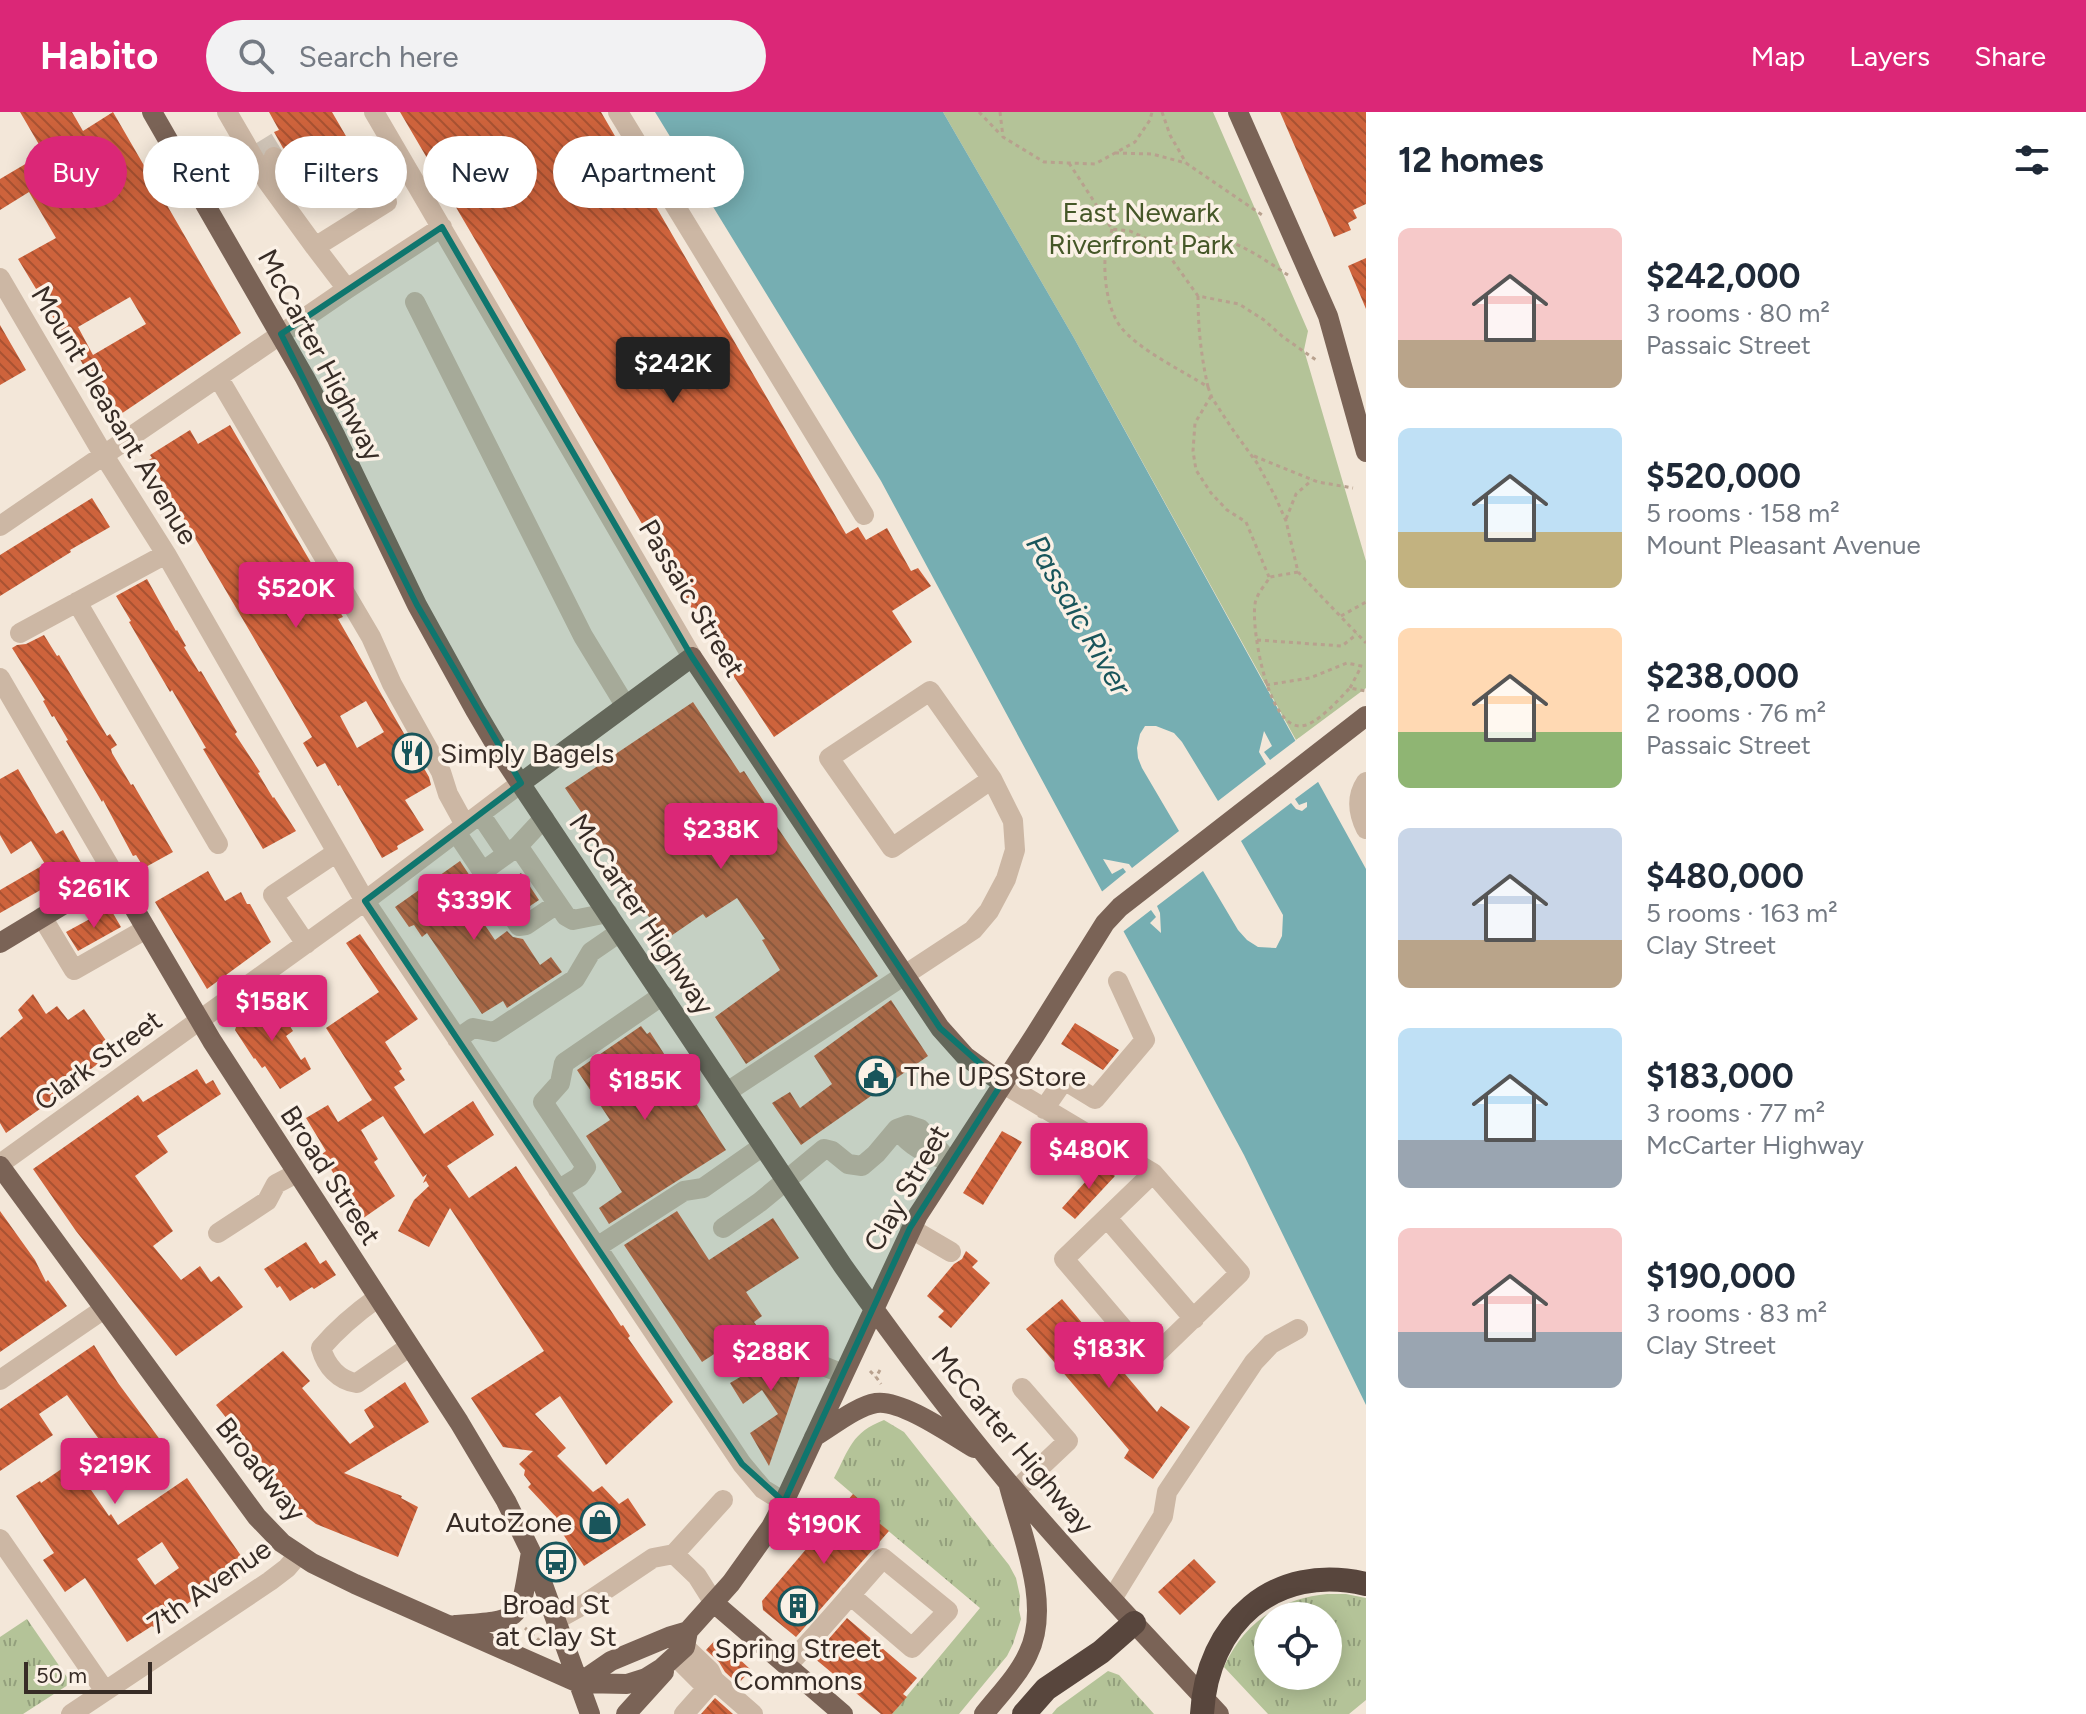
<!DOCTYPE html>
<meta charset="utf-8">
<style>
:root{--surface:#fff;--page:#f2f2f3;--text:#1f2937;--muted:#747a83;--accent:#db2777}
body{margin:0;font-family:Figtree,sans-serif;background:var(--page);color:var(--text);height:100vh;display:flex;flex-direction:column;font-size:30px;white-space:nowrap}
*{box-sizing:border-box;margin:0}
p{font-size:26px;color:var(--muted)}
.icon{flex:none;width:44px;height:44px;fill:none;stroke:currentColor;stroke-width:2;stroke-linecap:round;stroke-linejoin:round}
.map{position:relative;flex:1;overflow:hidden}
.details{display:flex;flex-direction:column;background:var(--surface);width:720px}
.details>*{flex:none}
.hud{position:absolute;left:24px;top:24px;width:760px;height:72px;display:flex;gap:16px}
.controls{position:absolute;left:1254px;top:1490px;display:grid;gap:16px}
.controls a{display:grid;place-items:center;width:88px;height:88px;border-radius:50%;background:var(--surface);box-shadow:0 4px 20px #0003;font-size:40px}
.scale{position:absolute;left:24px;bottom:20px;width:128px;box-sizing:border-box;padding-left:8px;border:4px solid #372c26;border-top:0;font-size:22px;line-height:28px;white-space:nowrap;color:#372c26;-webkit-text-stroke:6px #fbf1e6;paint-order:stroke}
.price{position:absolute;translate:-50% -68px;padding:0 18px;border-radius:8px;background:var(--accent);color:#fff;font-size:26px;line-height:52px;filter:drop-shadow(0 2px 4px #0008)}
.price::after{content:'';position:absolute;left:50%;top:48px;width:24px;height:18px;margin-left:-12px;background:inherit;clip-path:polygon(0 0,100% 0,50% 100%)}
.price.active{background:#222;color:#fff}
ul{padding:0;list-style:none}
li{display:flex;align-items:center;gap:24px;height:200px;padding:0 32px}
li span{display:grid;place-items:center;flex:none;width:224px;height:160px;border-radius:12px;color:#555}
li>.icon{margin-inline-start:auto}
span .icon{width:96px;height:96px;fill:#fffc;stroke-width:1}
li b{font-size:34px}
h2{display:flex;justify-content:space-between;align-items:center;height:96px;padding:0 32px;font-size:34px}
.chip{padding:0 28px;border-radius:36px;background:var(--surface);box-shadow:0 4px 20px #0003;font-size:28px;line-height:72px}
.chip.active{background:var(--accent);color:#fff}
header{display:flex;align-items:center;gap:48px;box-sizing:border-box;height:112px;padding:0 40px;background:var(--accent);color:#fff}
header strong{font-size:38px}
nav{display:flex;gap:44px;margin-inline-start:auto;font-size:28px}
.search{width:560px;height:72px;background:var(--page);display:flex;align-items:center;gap:20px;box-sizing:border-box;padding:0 28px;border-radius:44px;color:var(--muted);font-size:30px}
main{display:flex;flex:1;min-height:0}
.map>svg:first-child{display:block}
</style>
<header>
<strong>Habito</strong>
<div class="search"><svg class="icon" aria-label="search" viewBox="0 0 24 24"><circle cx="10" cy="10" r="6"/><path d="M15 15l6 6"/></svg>Search here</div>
<nav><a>Map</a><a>Layers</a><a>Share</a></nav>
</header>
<main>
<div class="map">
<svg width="1366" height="1602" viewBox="0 0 1366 1602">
<defs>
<pattern id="grass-tufts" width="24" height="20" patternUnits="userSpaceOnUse" patternTransform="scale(2)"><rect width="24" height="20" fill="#b4c398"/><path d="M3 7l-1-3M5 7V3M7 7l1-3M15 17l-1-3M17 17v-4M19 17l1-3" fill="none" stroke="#939f7c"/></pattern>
<pattern id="building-back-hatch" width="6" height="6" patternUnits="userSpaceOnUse" patternTransform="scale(2)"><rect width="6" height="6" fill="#ce633c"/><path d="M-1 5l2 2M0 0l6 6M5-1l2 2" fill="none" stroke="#a85232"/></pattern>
</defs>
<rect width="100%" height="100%" fill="#f3e7d9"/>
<path fill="url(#grass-tufts)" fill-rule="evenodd" d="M884,1308l20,12 105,133 7,13 4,18 -1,14 2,9 -8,25 -6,12 -48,58h-67l88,-106 -107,-90 3,-4 -42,-36c16,-30 17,-45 50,-58z
M1327,1482h19l20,4v102l-17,14h-81l-44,-47c19,-44 57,-69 103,-73zM1268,1504h60v60h-60z
M27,1507l44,64 -48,31h-23v-77z
M1108,1559l11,4 35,39h-102l5,-6z"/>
<path fill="#b4c398" d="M943,0h270l95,219 -4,19 62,211v127l-70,52 -222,-402z"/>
<path fill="#76aeb2" d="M655,0h288l131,226 292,531v536l-122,-250 -363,-674z"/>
<path fill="#f3e7d9" d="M1145,614h11l18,7 8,9 36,59 48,-37 -7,-12 5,-21 8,15 -8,6 6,8 29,-22 23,41 -27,20 4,6 8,-3v5l-5,4 -6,-2 -5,-6 -50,38 42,74 -1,21 -6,12 -18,-1 -11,-7 -9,-10 -35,-59 -46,35 3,7 1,20 -11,-10 6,-6 -5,-7 -31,24 -21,-40 27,-22 -3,-4 -11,6 -9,-15 26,5 3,4 47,-37 -37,-63 -4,-10 -1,-10 3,-14z"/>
<path fill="url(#building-back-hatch)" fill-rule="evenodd" d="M20,0h52l11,19 30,-19 128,221 -129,87 -42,-80 -2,2 -50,-83 38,-21 -27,-46 -29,18v-31l44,-26zM130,185l16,27 -53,31 -15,-28z
M269,0h63l40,69 -48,27 -36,-61 -4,2 -1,-1 -9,-16 5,-2z
M400,0h201l245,422 12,-7 8,13 21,-12 24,43 7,-3 13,18 -39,25 20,31 -138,95 -59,-89z
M1280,0h86v92l-13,6 4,8 -9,5 3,7 -17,7z
M1366,146v51l-18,-43z
M0,213l26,45 -26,15z
M230,313l113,192 -5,2 91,158 2,8 -26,15 19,30 -27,16 1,3 -16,9 -42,-73 -2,1 -13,-23 -8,4 -14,-24 9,-6 -163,-277 3,-2 -2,-3 40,-25 8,14zM366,589l18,31 -27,16 -17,-32z
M92,386l18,29 -40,23 1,2 -71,44v-41z
M147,467l29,52 1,-1 9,16 -2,1 15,25 2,-1 36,61 -2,2 25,38 -2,1 15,25 1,-1 22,34 -33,18 -60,-100 3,-1 -34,-58 -2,2 -41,-70 2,-1 -15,-25z
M44,523l13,21 2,-1 48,81 3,-2 7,11 -6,4 1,4 19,32 2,-1 40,68 -29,16 -8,-13 -3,1 -30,-56 -1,2 -36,-61 2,-1 -14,-24 -2,1 -9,-16 2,-1 -33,-52 5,-3 9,-1z
M693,590l47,71 4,-2 24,37 -3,1 113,167 -132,88 -31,-47 65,-47 -18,-30 3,-1 -28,-41 -31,20 -3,-4 -38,26 -57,-82 3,-2 -46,-68z
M18,657l38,65 7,-4 20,36 -83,47v-23l45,-26 -14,-23 -20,13 -11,-19v-56z
M460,749l22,33 -12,9 25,37 12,-9 6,6 10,2 17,26 11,-8 11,15 -55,36 -4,-7 -21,13 -55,-81 -5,4 -8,-12 -5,2 -14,-20z
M208,759l17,30 16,-9 6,12h3l21,38 -64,47 -52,-87z
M521,761l18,27 -15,10 -18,-27z
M110,796l11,19 -43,24 -12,-19z
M360,822l58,85 -33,23 17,27 -3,2 6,9 -11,7 30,47 49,-33 21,34 -47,31 22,32 47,-32 105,160 2,-1 7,11 -2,2 45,64 -67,63 -46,-69 -25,18 31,34 -9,8 36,36 9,-6 17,18 9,-6 18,27 -62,41 -31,-47 3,-2 -28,-30 3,-3 -7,-9 1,-5 -6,-6 14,-13 -30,-4 -32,-49 73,-47 -94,-143 -21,39 -31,-16 16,-31 15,-14 -3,-5 -3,2 4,-9 -4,3 -40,-61 -22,14 17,29 -4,3 21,34 -33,23 -14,-21h-3l-4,-6 1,-4 -20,-34 4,-3 -20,-33 22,-13 10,17 34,-22 -46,-72 53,-36 -33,-49z
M33,882l13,20 11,-8 11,14 16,-11 30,43 -45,33 2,2 -65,46 -6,-10v-85l23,-20 -5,-8z
M271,885l22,34 -7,5 15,24 4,-3 6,12 -31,20 -15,-23 -3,2 -7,-10 -1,1 -19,-29 3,-9z
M891,888l37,56 -127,89 -29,-42 18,-11 10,16 32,-24 -18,-28z
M1075,911l44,27 -16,20 -42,-26z
M641,914l6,8 3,-2 76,118 -117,74 -10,-16 23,-16 -36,-56 24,-16 -33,-50z
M197,957l9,15 7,-4 8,14 -64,42 11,16 -33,24 38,55 -20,15 28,34 19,-14 11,16 8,-6 24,31 -67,49 -100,-125 -43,-62 105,-74 5,7z
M1002,1019l20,11 -39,63 -20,-12z
M1102,1051l13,13 -40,43 -13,-11z
M0,1099l35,49 11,22 2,-2 19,26 -67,46z
M677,1099l32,49 64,-42 26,40 -53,34 16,24 -8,6 3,4 -55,36 -78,-117z
M306,1130l14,22 6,-4 10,15 -22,14 -2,-2 -22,14 -10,-15 -3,2 -13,-19z
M966,1139l12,10 -6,6 18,16 -39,45 -13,-11 6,-6 -17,-15 27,-32 8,-5z
M1062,1187l95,113 4,-6 29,21 -37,52 -29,-21 5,-8 -103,-121z
M779,1232l4,5 2,-1 17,22 -33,96 -19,-33 28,-19 -16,-24 -19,14 -13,-21 27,-16 -4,-7z
M94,1233l24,38 46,62 -43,29 -10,-14 -6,4 -4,-5 -21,15 29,42 2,-2 7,11 69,-47 57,82 -1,6 -90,61 -1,-1 -25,16 -42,-64 -20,14 -22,-32 11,-7 -38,-57 24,-15 1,2 60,-41 -34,-47 -28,19 14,21 -53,36v-62zM162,1430l17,26 -24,17 -18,-26z
M283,1239l27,30 -8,7 48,56 24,-17 -10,-17 41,-28 24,40 -85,51 58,23 -1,2 17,9 -20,50 -82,-33 -14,-11 -86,-108z
M853,1382l24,21 -4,3 16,13 -93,106 -33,-27 -1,-9z
M1194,1447l22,23 -36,33 -22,-23z
M847,1506l70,60 -14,16 4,3 -15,17h-11l-68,-57z
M717,1526l34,32 -13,14 -13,-12 -6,-10 -13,-12z
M715,1586l18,16h-32z"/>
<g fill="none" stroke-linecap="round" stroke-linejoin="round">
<path stroke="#cdc2b5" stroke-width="20" stroke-dasharray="20 10" stroke-linecap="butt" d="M263,27l11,18"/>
<path stroke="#b8a18e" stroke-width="3" stroke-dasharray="4 4" stroke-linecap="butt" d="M979,0l22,23
M1000,0l3,25 41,25 51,2 40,-22 15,-22 2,-8
M1162,0l8,23 16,28
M1115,41l37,1 34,9 76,52
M1069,51l43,66 18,2 32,15
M1112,117c-2,10 -6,21 -7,31 -1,20 3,50 15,66 17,23 63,45 88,61 -7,-31 -10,-60 -10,-91
M1288,163c-24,-15 -51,-37 -81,-37 -15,0 -30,5 -44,9l35,49 41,8 25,16 19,17 33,23
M1208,275l4,11 21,32 24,33 18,33 11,25 12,51 68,71
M1211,284l-16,27 -2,28 3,19 15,23 16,17 19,12 23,55
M1254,344l64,26 35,6
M1286,407l10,-25 16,-14
M1298,460l-28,5c-5,8 -14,18 -15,27 -4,25 13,124 46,122 16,-1 37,-26 49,-38l16,3
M1341,504l25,-14
M1257,528l85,6 15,-12
M1266,573l44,-7 37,-15 19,4
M1350,576l11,-21
M880,1258l-4,7 5,7
M870,1259l6,6
M525,1516l15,13"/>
<path stroke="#ccb7a4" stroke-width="20" d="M227,0l40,69 48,66 72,-45
M374,0l318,545
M618,0l246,403
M267,69l7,-24
M315,135l32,42
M0,166l103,176 63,100 199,347 377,563 21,25 21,13
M415,190l168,334 42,69
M218,265l153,260 21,47 49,88 7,22 17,31
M0,414l347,-237 95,-62
M77,490l141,242
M20,521l146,-79
M0,566l114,196
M1366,670c-10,15 -8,31 0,47
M480,702l27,40
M456,720l63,94 7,-1 31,-21
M518,734l48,70 7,4 35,-7
M482,760l36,-26 26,-28
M42,805l32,53 72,-41
M306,832l-33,-49 64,-43
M457,927l16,-11 21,4 81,-53 16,-27 29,-20
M1002,971l151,90
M727,980l246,-162 16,-19 17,-32 9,-29 -2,-29 -21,-42 -62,-88 -101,67 63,90 100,-69
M1044,997l20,-29 31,19 50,-59 -27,-59
M897,1017c15,19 27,23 49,31
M0,1052l365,-263 156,-118
M1153,1061l87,100 -90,87 -86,-101z
M558,1078l21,-13 7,-10 -43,-65 17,-19 4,-20 99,-68
M1107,1106l87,101
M723,1116l37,-26 64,-53 8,2 16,13 14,2 14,-12 21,-25 11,-4 12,4 30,33
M910,1116l41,24
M218,1121l49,-32 9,-17 21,-11
M597,1135l87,-56 19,-3 60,-42
M377,1186c-21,15 -39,30 -56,50 5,18 18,33 36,35l52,-36
M793,1224l18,25 32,13
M0,1268l104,-71
M1015,1379l53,-50 -46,-53
M0,1427l105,152
M674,1442l23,22 17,27
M1112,1487l51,-83 4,-24 87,-130 17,-18 27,-15
M556,1508l27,-15 70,-47 21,-4 49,-54
M685,1535l25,24 4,9 39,34
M676,1545l31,31
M787,1554c33,-35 64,-72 96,-108l65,53 -36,37 -62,-53
M71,1602l199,-133 17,-13 11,-13
M684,1602l30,-34"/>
<path stroke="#7a6356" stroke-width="20" d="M152,0l153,266 31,59 81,168 58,105 29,49 339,507c52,73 105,145 163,214 68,80 141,157 213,234
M1238,0l90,204 38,136
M521,671l171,-126 248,371 25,28 37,27
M0,831l114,-69 98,167 247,381 47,79 25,51 59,162
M0,1054l257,351 25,26 30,20 43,21 224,99 48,1 19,-6 16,-10 23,-21 3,-16
M814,1325c17,-10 43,-31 62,-34 25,-4 76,32 98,45
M714,1491l129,111
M455,1513c71,-5 64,-4 76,-73
M579,1571l32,-22 60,-25 17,-5 43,-48 40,-56 13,-25 134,-287 117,-180 70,-112 15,-16 246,-191
M626,1602l38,-42
M984,1602c15,-19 34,-38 44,-60 24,-48 -6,-118 -19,-168"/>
<path stroke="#58463d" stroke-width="24" d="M1024,1602l22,-25 55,-37 33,-29
M1202,1602c5,-91 72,-152 164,-130"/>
</g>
<path fill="#0f766e" fill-opacity="0.2" stroke="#0f766e" stroke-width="6" stroke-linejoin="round" d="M442,115l250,430 248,371 62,55 -92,145 -126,274 -42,-38 -377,-563 156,-118 -104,-178 -136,-271z"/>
<defs>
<symbol id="restaurant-ring" viewBox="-11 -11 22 22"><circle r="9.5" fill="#fbf1e6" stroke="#19555b" stroke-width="1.5"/><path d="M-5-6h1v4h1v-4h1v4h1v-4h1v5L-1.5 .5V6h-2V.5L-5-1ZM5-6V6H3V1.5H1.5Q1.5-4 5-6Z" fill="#19555b"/></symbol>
<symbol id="civic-ring" viewBox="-11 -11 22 22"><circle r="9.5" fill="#fbf1e6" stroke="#19555b" stroke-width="1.5"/><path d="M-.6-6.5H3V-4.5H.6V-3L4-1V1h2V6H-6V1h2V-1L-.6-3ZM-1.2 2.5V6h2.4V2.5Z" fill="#19555b"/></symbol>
<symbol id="shop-ring" viewBox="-11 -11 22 22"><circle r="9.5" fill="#fbf1e6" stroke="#19555b" stroke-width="1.5"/><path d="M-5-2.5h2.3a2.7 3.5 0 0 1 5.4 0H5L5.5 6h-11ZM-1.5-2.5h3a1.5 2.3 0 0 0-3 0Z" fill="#19555b"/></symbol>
<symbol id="bus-ring" viewBox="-11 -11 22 22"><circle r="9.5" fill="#fbf1e6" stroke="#19555b" stroke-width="1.5"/><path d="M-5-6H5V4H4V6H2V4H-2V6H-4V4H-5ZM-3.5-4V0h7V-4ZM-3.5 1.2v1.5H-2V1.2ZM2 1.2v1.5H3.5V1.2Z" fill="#19555b"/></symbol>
<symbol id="building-ring" viewBox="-11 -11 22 22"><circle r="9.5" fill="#fbf1e6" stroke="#19555b" stroke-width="1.5"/><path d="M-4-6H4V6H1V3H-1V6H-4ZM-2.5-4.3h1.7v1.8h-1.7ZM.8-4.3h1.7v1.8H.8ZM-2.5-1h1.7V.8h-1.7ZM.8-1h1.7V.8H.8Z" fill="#19555b"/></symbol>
</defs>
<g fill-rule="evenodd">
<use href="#restaurant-ring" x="390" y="619" width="44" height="44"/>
<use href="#civic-ring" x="854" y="942" width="44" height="44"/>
<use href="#shop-ring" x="578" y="1388" width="44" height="44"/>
<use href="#bus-ring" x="534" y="1428" width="44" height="44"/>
<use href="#building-ring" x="776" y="1472" width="44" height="44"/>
</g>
<g text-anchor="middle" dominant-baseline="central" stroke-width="7" stroke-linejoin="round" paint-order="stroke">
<g font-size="28" fill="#455728" stroke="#fbf1e6">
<text x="1141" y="100">East Newark<tspan x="1141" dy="32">Riverfront Park</tspan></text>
</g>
<g font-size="28" fill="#372c26" stroke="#fbf1e6">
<text transform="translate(321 243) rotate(62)">McCarter Highway</text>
<text transform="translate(115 303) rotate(59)">Mount Pleasant Avenue</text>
<text transform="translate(692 486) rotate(59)">Passaic Street</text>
<text transform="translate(642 802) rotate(56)">McCarter Highway</text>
<text transform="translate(98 948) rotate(-36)">Clark Street</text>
<text transform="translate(331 1063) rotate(57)">Broad Street</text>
<text transform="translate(906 1076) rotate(-60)">Clay Street</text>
<text transform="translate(1013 1328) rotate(50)">McCarter Highway</text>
<text transform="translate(261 1357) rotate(51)">Broadway</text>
<text transform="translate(209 1474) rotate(-35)">7th Avenue</text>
</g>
<g font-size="28" fill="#372c26" stroke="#fbf1e6" text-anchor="start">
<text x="440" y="641">Simply Bagels</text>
<text x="904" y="964">The UPS Store</text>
<text x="572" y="1410" text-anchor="end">AutoZone</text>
<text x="556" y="1492" text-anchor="middle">Broad St<tspan x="556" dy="32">at Clay St</tspan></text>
<text x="798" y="1536" text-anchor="middle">Spring Street<tspan x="798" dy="32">Commons</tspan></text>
</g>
<g font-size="30" font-style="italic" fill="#19555b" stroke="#fbf1e6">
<text transform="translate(1079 503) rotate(60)">Passaic River</text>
</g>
</g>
</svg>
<div class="controls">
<a><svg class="icon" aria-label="locate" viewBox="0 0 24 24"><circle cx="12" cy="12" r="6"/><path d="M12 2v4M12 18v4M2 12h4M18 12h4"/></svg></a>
</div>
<div class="scale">50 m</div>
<b class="price active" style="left:673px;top:293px">$242K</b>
<b class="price" style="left:296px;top:518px">$520K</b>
<b class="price" style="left:721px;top:759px">$238K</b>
<b class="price" style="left:94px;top:818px">$261K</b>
<b class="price" style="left:474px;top:830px">$339K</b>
<b class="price" style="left:272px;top:931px">$158K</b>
<b class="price" style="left:645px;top:1010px">$185K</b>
<b class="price" style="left:1089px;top:1079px">$480K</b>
<b class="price" style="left:1109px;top:1278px">$183K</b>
<b class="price" style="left:771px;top:1281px">$288K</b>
<b class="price" style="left:115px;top:1394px">$219K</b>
<b class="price" style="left:824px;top:1454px">$190K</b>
<div class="hud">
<a class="chip active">Buy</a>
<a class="chip">Rent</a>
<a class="chip">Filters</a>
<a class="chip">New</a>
<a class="chip">Apartment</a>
</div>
</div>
<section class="details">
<h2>12 homes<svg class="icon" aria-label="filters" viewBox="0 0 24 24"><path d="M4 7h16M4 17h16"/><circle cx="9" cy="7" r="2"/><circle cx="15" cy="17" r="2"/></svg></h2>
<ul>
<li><span style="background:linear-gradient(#f6c9c9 70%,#b9a48a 0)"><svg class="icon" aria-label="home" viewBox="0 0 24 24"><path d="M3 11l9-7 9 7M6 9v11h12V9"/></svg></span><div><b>$242,000</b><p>3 rooms · 80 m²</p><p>Passaic Street</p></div></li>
<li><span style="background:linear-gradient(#bfe0f5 65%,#c2b280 0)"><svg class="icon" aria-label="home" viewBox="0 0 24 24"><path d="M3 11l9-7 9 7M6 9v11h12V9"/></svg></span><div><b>$520,000</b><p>5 rooms · 158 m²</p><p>Mount Pleasant Avenue</p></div></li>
<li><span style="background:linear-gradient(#ffd9b3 65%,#8fb573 0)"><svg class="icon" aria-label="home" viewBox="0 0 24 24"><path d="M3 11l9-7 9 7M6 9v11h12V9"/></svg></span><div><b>$238,000</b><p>2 rooms · 76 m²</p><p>Passaic Street</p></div></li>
<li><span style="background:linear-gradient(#c9d6e8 70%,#b9a48a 0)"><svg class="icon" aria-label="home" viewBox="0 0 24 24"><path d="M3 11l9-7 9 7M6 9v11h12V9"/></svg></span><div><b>$480,000</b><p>5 rooms · 163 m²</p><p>Clay Street</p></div></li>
<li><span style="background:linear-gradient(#bfe0f5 70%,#9aa5b1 0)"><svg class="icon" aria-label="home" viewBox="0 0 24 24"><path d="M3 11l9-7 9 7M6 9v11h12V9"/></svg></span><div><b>$183,000</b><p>3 rooms · 77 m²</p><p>McCarter Highway</p></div></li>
<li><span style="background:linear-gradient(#f6c9c9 65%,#9aa5b1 0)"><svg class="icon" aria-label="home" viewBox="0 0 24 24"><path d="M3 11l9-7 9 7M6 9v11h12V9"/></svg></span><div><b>$190,000</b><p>3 rooms · 83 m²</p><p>Clay Street</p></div></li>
</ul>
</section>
</main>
